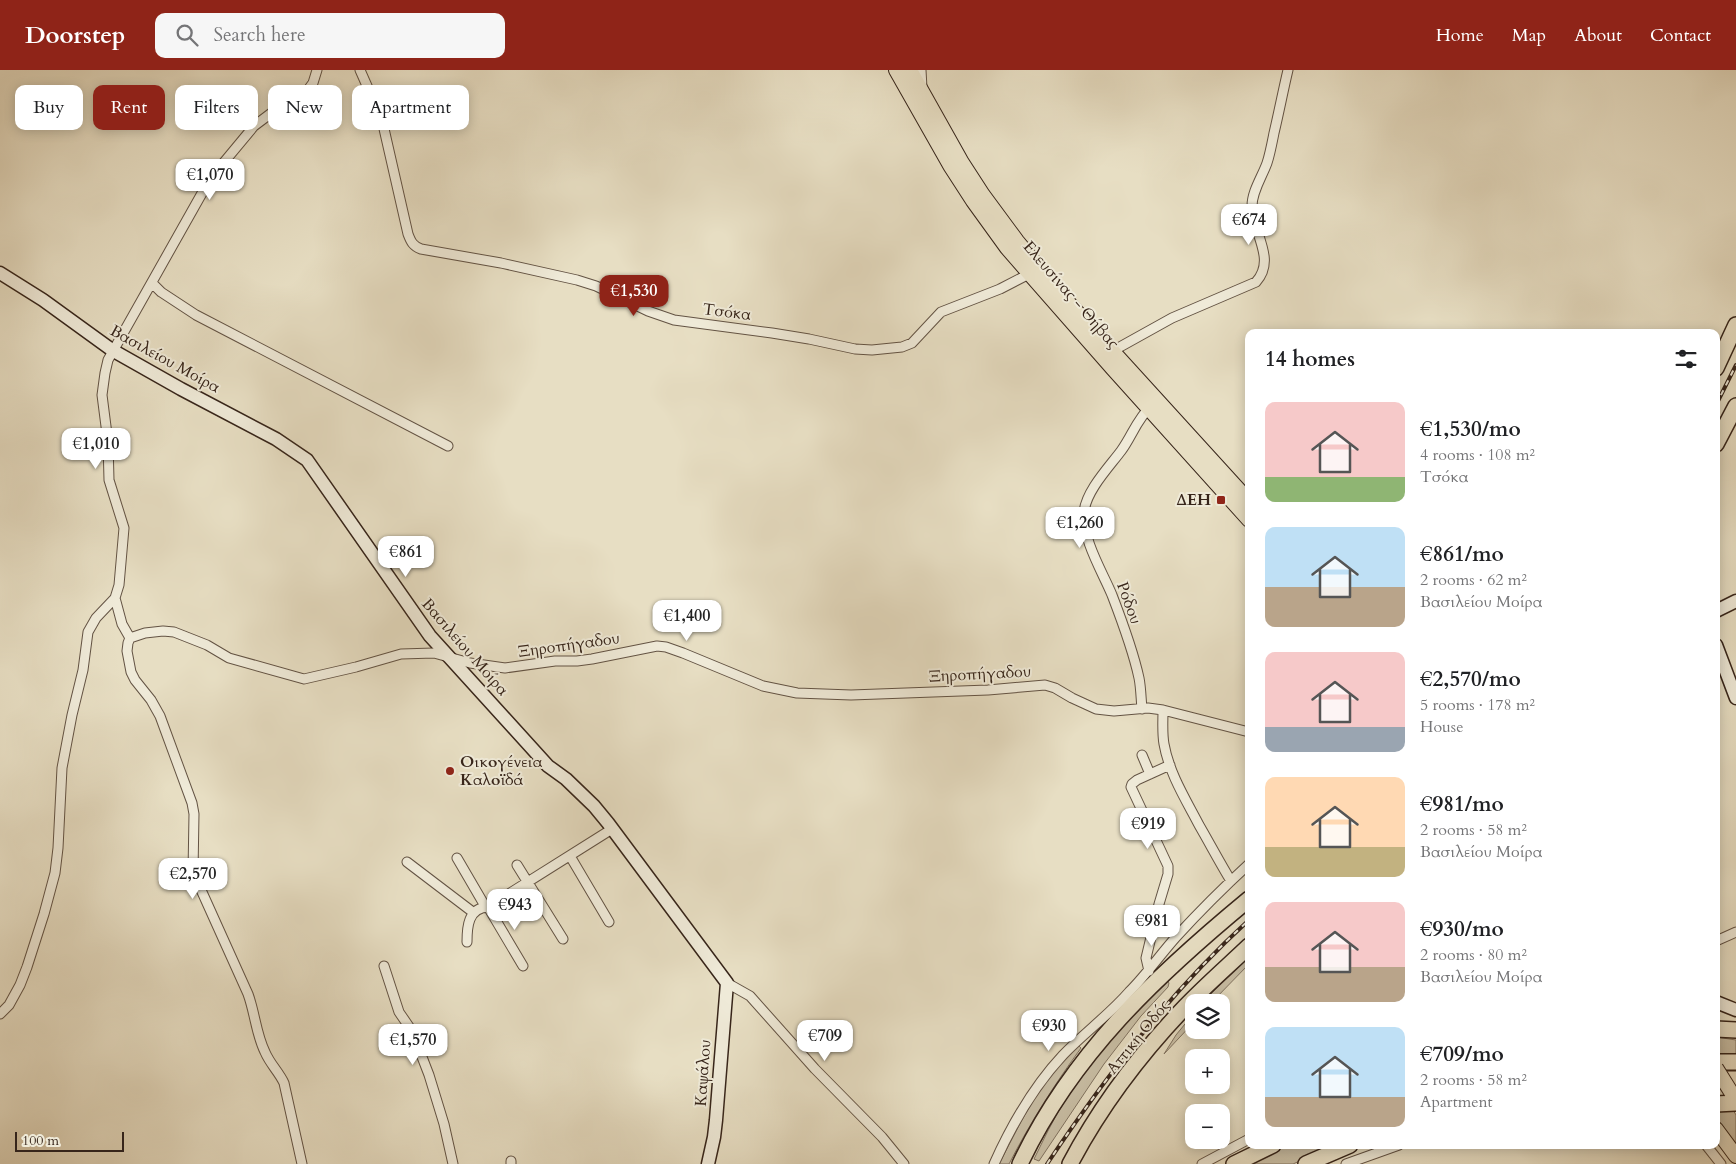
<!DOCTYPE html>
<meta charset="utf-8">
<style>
:root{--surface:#fff;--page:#f6f6f6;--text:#202124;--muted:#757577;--accent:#8f2418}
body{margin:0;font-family:Cardo,serif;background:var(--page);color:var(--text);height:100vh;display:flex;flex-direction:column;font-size:19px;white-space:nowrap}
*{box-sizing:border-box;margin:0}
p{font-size:16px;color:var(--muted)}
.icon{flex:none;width:28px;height:28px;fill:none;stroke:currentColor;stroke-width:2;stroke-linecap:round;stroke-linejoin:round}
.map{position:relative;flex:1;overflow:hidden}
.panel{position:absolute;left:1245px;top:259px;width:475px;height:820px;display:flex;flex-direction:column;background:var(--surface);border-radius:10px;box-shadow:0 2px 12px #0003}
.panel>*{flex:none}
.top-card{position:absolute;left:15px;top:15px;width:475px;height:45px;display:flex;gap:10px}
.fabs{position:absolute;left:1185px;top:924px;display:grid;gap:10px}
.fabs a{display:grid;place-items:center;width:45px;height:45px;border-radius:10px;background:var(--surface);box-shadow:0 2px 12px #0003;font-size:25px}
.scale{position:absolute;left:15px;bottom:12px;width:109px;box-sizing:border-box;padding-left:5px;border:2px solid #37251a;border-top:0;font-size:14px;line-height:18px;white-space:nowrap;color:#37251a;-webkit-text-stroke:4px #efead8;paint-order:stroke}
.price{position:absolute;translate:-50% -42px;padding:0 11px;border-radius:10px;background:#fff;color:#222;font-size:16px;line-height:32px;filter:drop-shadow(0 1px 2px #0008)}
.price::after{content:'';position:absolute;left:50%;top:30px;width:15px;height:11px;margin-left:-8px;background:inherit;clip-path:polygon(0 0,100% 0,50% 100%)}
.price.selected{background:var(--accent);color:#fff}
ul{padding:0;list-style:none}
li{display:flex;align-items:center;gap:15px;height:125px;padding:0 20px}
li span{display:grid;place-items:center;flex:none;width:140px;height:100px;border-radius:10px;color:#555}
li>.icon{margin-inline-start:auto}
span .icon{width:60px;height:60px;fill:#fffc;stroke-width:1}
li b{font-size:21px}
h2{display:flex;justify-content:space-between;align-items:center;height:60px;padding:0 20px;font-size:21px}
.tag{padding:0 18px;border-radius:10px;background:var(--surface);box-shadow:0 2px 12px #0003;font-size:18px;line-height:45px}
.tag.selected{background:var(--accent);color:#fff}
header{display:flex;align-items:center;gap:30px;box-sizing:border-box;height:70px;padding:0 25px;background:var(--accent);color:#fff}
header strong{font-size:24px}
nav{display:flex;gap:28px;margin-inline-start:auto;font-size:18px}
.search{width:350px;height:45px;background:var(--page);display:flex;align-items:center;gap:12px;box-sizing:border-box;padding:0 18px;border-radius:10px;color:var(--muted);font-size:19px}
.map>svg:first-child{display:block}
</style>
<header>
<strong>Doorstep</strong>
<div class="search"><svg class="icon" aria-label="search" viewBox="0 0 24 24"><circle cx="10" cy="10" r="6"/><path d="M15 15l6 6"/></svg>Search here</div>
<nav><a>Home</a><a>Map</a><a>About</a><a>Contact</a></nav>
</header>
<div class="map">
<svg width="1736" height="1094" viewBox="0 0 1736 1094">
<rect width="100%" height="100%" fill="#e7dec3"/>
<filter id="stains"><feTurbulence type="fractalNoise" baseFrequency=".004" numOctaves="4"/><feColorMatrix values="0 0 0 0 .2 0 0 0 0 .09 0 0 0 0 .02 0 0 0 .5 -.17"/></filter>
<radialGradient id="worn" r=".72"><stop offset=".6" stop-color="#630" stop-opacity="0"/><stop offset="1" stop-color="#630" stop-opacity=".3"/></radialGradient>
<path fill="#c9bfa6" stroke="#807260" d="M1249,885v9l-37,38h-9z
M1167,910l2,3 -1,4 -27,29 -37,48 -65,97 -5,-2c10,-20 19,-40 31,-58 29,-45 64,-83 102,-121z
M1194,943v9l-30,32 12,-19z
M1716,967l20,3v15l-20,-1z
M1079,976l2,2c-27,37 -51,75 -72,116h-10c16,-30 50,-103 80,-118z
M1732,1038l4,7v29l-20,-26v-7z
M1286,1075h50l-43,19h-47z"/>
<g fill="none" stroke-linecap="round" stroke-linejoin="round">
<defs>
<path id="street" d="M360,0l22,50 26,114c3,8 5,12 13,15l80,14 76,17 19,6 52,25 26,9 98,13 37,6 46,10 17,1 30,-3 10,-4 29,-31 59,-23 29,-15
M921,0l1,18
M152,213l9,9 35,23 252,131
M1109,283l63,-35 84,-36c21,-23 -4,-50 -4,-76 0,-15 10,-29 15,-43 3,-9 5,-20 7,-30 5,-21 9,-42 14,-63
M115,528l7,26 8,14
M130,568l15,-5 18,-2 11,1 33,13 22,13 75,21 52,-12 45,-13 33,-1 36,10 35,5 50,-7h22l15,-2 65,-13 9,1 17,6 80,33 34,7 54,2 137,-5 57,-5 10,3 17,10 24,11 18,2 34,-3 15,2 86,22
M130,568l-2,5 -1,8 4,21 4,8 16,20 9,16 32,87 2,11 -1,58 55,122c7,19 8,40 17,58 5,12 14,20 19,31l18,81
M1142,639c-1,-10 -1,-21 -3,-31 -6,-28 -17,-57 -27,-83 -10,-24 -30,-56 -28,-83 2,-21 25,-45 37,-61 11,-15 16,-32 30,-45
M1163,640c0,11 -1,23 1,34 5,29 22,56 35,81 11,19 21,38 32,56
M1142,685l8,19
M570,786l39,66
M457,788l28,48
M407,792l67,51
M517,795l46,74
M488,837l35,59
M1716,871l20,-9
M467,872c0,-15 1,-34 21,-35l124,-78
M384,896l15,46 13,19 17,44 15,49 9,40
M1149,901l-3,-13 13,-54 9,-30v-8l-37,-79 1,-3 5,-4 33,-15
M727,913l23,13 65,73 67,68 22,27
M0,944l9,-9 11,-20 7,-18 17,-53 11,-41 3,-25 4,-80 10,-53 11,-45 5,-38 8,-14 19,-20 4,-13 5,-57 -15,-48 -1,-38 -6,-47 3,-22 3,-13 102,-181 44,-53 20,-15 19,-8 12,-9 8,-11 4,-13
M1706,1075l15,19
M511,1091v3
M994,1094c18,-40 39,-77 69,-109 21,-22 46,-40 66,-63 17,-17 31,-37 47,-55 23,-25 48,-50 73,-73
M1202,1094l47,-25
M1346,1094l53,-19"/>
<path id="secondary" d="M0,203l43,27 69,50 69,39 95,50 31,21 123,176 118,130 18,13 28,27 14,17 119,160 -11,137 -2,17 -6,27
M1716,541l20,-10
M1716,575l20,53
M1716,932l20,8"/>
<path id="primary" d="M896,0l55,97 22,34 34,47 106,121 136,151
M910,0l51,91 22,34 34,46 49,59 183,201
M1716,1059l20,27"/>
<path id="highway" d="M1716,298l20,-43
M1716,374l20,-38
M1716,959l20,1
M1716,992h20
M1716,1009h20
M1716,1034l20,-1
M1020,1094c52,-110 137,-189 229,-265
M1070,1094c30,-57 71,-111 115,-157 20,-21 43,-41 64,-61
M1234,1094l39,-19
M1306,1094l44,-19"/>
</defs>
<use href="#street" stroke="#635344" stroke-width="11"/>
<use href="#secondary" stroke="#37251a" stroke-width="15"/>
<use href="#primary" stroke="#37251a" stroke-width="16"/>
<use href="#highway" stroke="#37251a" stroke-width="18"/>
<use href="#street" stroke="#efead8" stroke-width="9"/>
<use href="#secondary" stroke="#efead8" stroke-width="12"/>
<use href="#primary" stroke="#e7dec3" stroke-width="14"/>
<use href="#highway" stroke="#e7dec3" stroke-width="15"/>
<defs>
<path id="rail" d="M1716,335l20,-40
M1047,1094c59,-88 123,-172 202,-244"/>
</defs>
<use href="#rail" stroke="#37251a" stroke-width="4"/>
<use href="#rail" stroke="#efead8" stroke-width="2" stroke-dasharray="5.5" stroke-linecap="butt"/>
<defs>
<path id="primary-bridge" d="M1716,998l15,24"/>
</defs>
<use href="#primary-bridge" stroke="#37251a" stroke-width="16" stroke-linecap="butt"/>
<use href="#primary-bridge" stroke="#e7dec3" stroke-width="14"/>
</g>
<g fill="#8f2418" stroke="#efead8" stroke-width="2">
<rect x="1216" y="425" width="10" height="10" rx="2.5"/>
<circle cx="450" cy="701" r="5"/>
</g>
<g text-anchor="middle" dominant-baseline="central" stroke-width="4" stroke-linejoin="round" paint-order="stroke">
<g font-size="16" fill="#37251a" stroke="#efead8">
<text transform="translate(1071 225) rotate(49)">Ελευσίνας - Θήβας</text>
<text transform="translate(727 242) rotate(7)">Τσόκα</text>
<text transform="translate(165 289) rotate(29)">Βασιλείου Μοίρα</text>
<text transform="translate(1129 533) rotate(70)">Ρόδου</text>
<text transform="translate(569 575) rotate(-8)">Ξηροπήγαδου</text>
<text transform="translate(465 577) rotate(49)">Βασιλείου Μοίρα</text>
<text transform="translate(980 604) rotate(-3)">Ξηροπήγαδου</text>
<text transform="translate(1138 967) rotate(-51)">Αττική Οδός</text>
<text transform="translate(703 1003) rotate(-86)">Καψάλου</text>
</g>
<g font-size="16" font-weight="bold" fill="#37251a" stroke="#efead8" text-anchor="end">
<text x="1211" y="430">ΔΕΗ</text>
<text x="460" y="692" text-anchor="start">Οικογένεια<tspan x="460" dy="18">Καλοϊδά</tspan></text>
</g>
</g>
<rect width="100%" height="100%" filter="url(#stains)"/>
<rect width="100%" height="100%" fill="url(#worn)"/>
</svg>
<div class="fabs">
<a><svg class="icon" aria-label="layers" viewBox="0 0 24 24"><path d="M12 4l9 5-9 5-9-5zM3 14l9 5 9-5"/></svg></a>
<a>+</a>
<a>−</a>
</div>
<div class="scale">100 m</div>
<b class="price" style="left:210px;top:131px">€1,070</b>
<b class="price" style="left:1249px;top:176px">€674</b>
<b class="price selected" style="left:634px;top:247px">€1,530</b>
<b class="price" style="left:96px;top:400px">€1,010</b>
<b class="price" style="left:1080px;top:479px">€1,260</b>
<b class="price" style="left:406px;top:508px">€861</b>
<b class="price" style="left:687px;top:572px">€1,400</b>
<b class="price" style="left:1148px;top:780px">€919</b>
<b class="price" style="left:193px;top:830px">€2,570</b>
<b class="price" style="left:515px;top:861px">€943</b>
<b class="price" style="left:1152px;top:877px">€981</b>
<b class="price" style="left:1049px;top:982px">€930</b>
<b class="price" style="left:825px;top:992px">€709</b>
<b class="price" style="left:413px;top:996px">€1,570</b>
<div class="top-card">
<a class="tag">Buy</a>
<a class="tag selected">Rent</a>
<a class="tag">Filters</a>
<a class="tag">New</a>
<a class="tag">Apartment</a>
</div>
<section class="panel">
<h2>14 homes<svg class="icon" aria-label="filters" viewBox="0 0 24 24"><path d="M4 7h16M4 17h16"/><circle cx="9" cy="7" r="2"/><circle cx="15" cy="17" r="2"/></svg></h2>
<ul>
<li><span style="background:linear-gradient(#f6c9c9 75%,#8fb573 0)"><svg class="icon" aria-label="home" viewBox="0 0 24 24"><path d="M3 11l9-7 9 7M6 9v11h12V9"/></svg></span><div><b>€1,530/mo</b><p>4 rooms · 108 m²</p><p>Τσόκα</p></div></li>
<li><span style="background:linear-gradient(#bfe0f5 60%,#b9a48a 0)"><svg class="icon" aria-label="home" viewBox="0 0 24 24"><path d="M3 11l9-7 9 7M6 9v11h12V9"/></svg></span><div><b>€861/mo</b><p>2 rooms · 62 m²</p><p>Βασιλείου Μοίρα</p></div></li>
<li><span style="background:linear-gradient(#f6c9c9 75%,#9aa5b1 0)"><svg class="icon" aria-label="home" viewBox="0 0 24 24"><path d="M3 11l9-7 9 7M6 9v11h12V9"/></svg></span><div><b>€2,570/mo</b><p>5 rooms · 178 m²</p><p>House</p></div></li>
<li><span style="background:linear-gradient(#ffd9b3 70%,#c2b280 0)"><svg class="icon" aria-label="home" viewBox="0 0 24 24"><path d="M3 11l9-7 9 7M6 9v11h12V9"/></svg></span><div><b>€981/mo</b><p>2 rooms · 58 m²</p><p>Βασιλείου Μοίρα</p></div></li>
<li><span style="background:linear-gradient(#f6c9c9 65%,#b9a48a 0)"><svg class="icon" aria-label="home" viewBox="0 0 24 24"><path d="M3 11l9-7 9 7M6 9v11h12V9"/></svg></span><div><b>€930/mo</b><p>2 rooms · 80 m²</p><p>Βασιλείου Μοίρα</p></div></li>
<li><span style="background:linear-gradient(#bfe0f5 70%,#b9a48a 0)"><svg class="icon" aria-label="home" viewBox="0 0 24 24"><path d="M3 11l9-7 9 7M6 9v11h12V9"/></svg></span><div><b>€709/mo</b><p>2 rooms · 58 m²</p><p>Apartment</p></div></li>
</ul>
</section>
</div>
